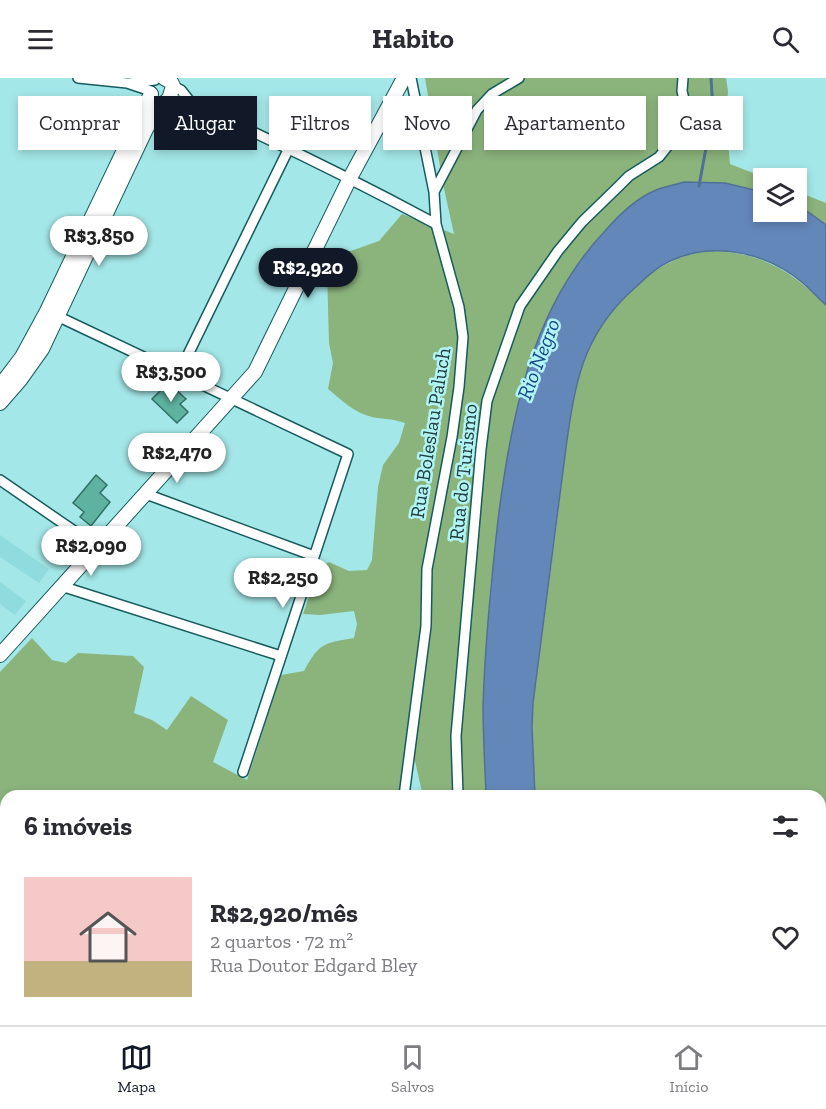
<!DOCTYPE html>
<html lang="pt">
<meta charset="utf-8">
<style>
:root{--surface:#fff;--page:#f2f2f3;--text:#2b2b33;--muted:#7c7c81;--line:#e1e1e2;--accent:#111827}
body{margin:0;font-family:"Zilla Slab",serif;background:var(--page);color:var(--text);height:100vh;display:flex;flex-direction:column;font-size:22px;white-space:nowrap}
*{box-sizing:border-box;margin:0}
p{font-size:20px;color:var(--muted)}
.icon{flex:none;width:33px;height:33px;fill:none;stroke:currentColor;stroke-width:2;stroke-linecap:round;stroke-linejoin:round}
.map{position:relative;flex:1;overflow:hidden}
.side{position:absolute;left:0px;top:712px;width:826px;height:236px;display:flex;flex-direction:column;background:var(--surface);border-radius:18px 18px 0 0;box-shadow:0 3px 9px #0003}
.side>*{flex:none}
.guide{position:absolute;left:18px;top:18px;width:790px;height:54px;display:flex;gap:12px}
.controls{position:absolute;left:753px;top:90px;display:grid;gap:12px}
.controls a{display:grid;place-items:center;width:54px;height:54px;border-radius:0px;background:var(--surface);box-shadow:0 3px 9px #0003;font-size:30px}
.price{position:absolute;translate:-50% -51px;padding:0 14px;border-radius:21px;background:#fff;color:#222;font-size:20px;line-height:39px;filter:drop-shadow(0 2px 3px #0008)}
.price::after{content:'';position:absolute;left:50%;top:36px;width:18px;height:14px;margin-left:-9px;background:inherit;clip-path:polygon(0 0,100% 0,50% 100%)}
.price.selected{background:var(--accent);color:#fff}
ul{padding:0;list-style:none}
li{display:flex;align-items:center;gap:18px;height:150px;padding:0 24px}
li span{display:grid;place-items:center;flex:none;width:168px;height:120px;border-radius:0px;color:#555}
li>.icon{margin-inline-start:auto}
span .icon{width:72px;height:72px;fill:#fffc;stroke-width:1}
li b{font-size:26px}
h2{display:flex;justify-content:space-between;align-items:center;height:72px;padding:0 24px;font-size:26px}
.chip{padding:0 21px;border-radius:0px;background:var(--surface);box-shadow:0 3px 9px #0003;font-size:21px;line-height:54px}
.chip.selected{background:var(--accent);color:#fff}
header{display:flex;justify-content:space-between;align-items:center;height:78px;padding:0 24px;background:var(--surface);font-size:27px;font-weight:700}
.tab-bar{display:flex;justify-content:space-around;align-items:center;height:84px;border-top:2px solid var(--line);background:var(--surface);font-size:16px;color:var(--muted)}
.tab-bar a{display:grid;justify-items:center;gap:3px}
.tab-bar .selected{color:var(--accent)}
.map>svg:first-child{display:block}
</style>
<header><svg class="icon" aria-label="menu" viewBox="0 0 24 24"><path d="M4 6h16M4 12h16M4 18h16"/></svg>Habito<svg class="icon" aria-label="search" viewBox="0 0 24 24"><circle cx="10" cy="10" r="6"/><path d="M15 15l6 6"/></svg></header>
<div class="map">
<svg width="826" height="947" viewBox="0 0 826 947">
<rect width="100%" height="100%" fill="#a4e7e8"/>
<path fill="#8fdbdd" d="M0,457l49,34 -10,14 -39,-26z
M0,504l26,19 -11,14 -15,-11z"/>
<path fill="#8bb37c" d="M425,0h301l2,13 -2,28 4,45 36,14h-2l-1,14 -38,-9 -201,197 -18,83 -16,126 -7,119 3,88h-63l-9,-39 -11,39h-397v224h201l-1,5h-200l-6,-27v-326l32,-34 20,22 14,3 12,-10 55,3 11,11 -10,46 18,7 15,10 24,-34 37,24 -15,42 34,18 34,-105 23,-4c15,-28 20,-28 50,-33l3,-14 -3,-13 -34,4 -17,-1 16,-46 10,-6 20,9 18,-1 5,-10 6,-73 5,-22 16,-22 6,-20c-11,-4 -22,-4 -33,-6 -18,-4 -30,-17 -44,-28l5,-26 -4,-20 -2,-72 21,-19 31,-11 23,-27 52,20 -11,-50z
M796,113l30,12v22l-29,-21z
M711,173c50,1 80,20 115,54v720h-280l-1,-5h275v-224h-285l-3,-69 1,-24c8,-60 16,-120 24,-180 7,-53 11,-121 30,-170 10,-26 28,-48 48,-66 23,-21 45,-33 76,-36z"/>
<path fill="#6487ba" stroke="#507195" stroke-width="1.5" d="M684,104l41,1 38,9 1,20h32l1,-8 29,21v80c-8,-7 -15,-15 -23,-22 -37,-31 -89,-42 -133,-22 -13,6 -23,15 -33,25 -21,18 -38,40 -49,65 -12,27 -17,61 -21,89l-34,263 -1,24 3,69h-49c-1,-30 -3,-60 -3,-90 2,-63 8,-124 15,-186 13,-103 33,-211 107,-289 13,-15 30,-32 49,-40 9,-4 20,-6 30,-9z"/>
<g fill="none" stroke-linecap="round" stroke-linejoin="round">
<path stroke="#507195" stroke-width="3" d="M699,108l14,-76 -2,-32"/>
</g>
<path fill="#5eb3a0" stroke="#336f62" stroke-width="1.5" d="M173,309l13,12 -6,5 8,8 -11,11 -25,-24 11,-11 5,4z
M96,397l11,10 -7,8 10,9 -19,24 -11,-9 4,-5 -11,-9z"/>
<g fill="none" stroke-linecap="round" stroke-linejoin="round">
<defs>
<path id="street" d="M78,0l49,5 24,8
M129,5l26,-3
M173,8l8,4 11,14
M169,21c24,1 48,16 69,26 67,31 133,64 198,99
M434,114l43,-82 15,-16 27,-16
M55,237l293,139 -105,318
M179,295l110,-225
M0,402l96,66
M146,416l168,62
M61,508l220,70
M404,718l22,-170 1,-57 25,-132 7,-50 4,-50 -4,-30 -23,-83 -2,-32 -23,-114
M458,718l-2,-60 25,-287 6,-48 33,-95 38,-55 24,-29 36,-35 11,-11 30,-19 16,-20 12,-25 -5,-21 1,-13
M216,947l1,-5"/>
<path id="secondary" d="M0,308l22,-29 25,-46 104,-217
M0,325l20,-23 22,-31 104,-220 13,-22 10,-8 4,-13 -2,-4 -7,-4
M0,577l255,-283 95,-194 54,-100"/>
</defs>
<use href="#street" stroke="#165c5e" stroke-width="12"/>
<use href="#secondary" stroke="#165c5e" stroke-width="16"/>
<use href="#street" stroke="#fff" stroke-width="9"/>
<use href="#secondary" stroke="#fff" stroke-width="14"/>
</g>
<g text-anchor="middle" dominant-baseline="central" stroke-width="5" stroke-linejoin="round" paint-order="stroke">
<g font-size="20" fill="#233e3f" stroke="#b1f4f5">
<text transform="translate(430 355) rotate(-81)">Rua Boleslau Paluch</text>
<text transform="translate(463 394) rotate(-84)">Rua do Turismo</text>
</g>
<g font-size="21" font-style="italic" fill="#194786" stroke="#b1f4f5">
<text transform="translate(538 281) rotate(-69)">Rio Negro</text>
</g>
</g>
</svg>
<div class="controls">
<a><svg class="icon" aria-label="layers" viewBox="0 0 24 24"><path d="M12 4l9 5-9 5-9-5zM3 14l9 5 9-5"/></svg></a>
</div>
<b class="price" style="left:99px;top:189px">R$3,850</b>
<b class="price selected" style="left:308px;top:221px">R$2,920</b>
<b class="price" style="left:171px;top:325px">R$3,500</b>
<b class="price" style="left:177px;top:406px">R$2,470</b>
<b class="price" style="left:91px;top:499px">R$2,090</b>
<b class="price" style="left:283px;top:531px">R$2,250</b>
<div class="guide">
<a class="chip">Comprar</a>
<a class="chip selected">Alugar</a>
<a class="chip">Filtros</a>
<a class="chip">Novo</a>
<a class="chip">Apartamento</a>
<a class="chip">Casa</a>
</div>
<section class="side">
<h2>6 imóveis<svg class="icon" aria-label="filters" viewBox="0 0 24 24"><path d="M4 7h16M4 17h16"/><circle cx="9" cy="7" r="2"/><circle cx="15" cy="17" r="2"/></svg></h2>
<ul>
<li><span style="background:linear-gradient(#f6c9c9 70%,#c2b280 0)"><svg class="icon" aria-label="home" viewBox="0 0 24 24"><path d="M3 11l9-7 9 7M6 9v11h12V9"/></svg></span><div><b>R$2,920/mês</b><p>2 quartos · 72 m²</p><p>Rua Doutor Edgard Bley</p></div><svg class="icon" aria-label="heart" viewBox="0 0 24 24"><path d="M12 20l-8-8c-3-5 5-10 8-4 3-6 11-1 8 4z"/></svg></li>
</ul>
</section>
</div>
<nav class="tab-bar">
<a class="selected"><svg class="icon" aria-label="map" viewBox="0 0 24 24"><path d="M3 6l6-2 6 2 6-2v14l-6 2-6-2-6 2zM9 4v14M15 6v14"/></svg>Mapa</a>
<a><svg class="icon" aria-label="saved" viewBox="0 0 24 24"><path d="M7 4h10v16l-5-4-5 4z"/></svg>Salvos</a>
<a><svg class="icon" aria-label="home" viewBox="0 0 24 24"><path d="M3 11l9-7 9 7M6 9v11h12V9"/></svg>Início</a>
</nav>
